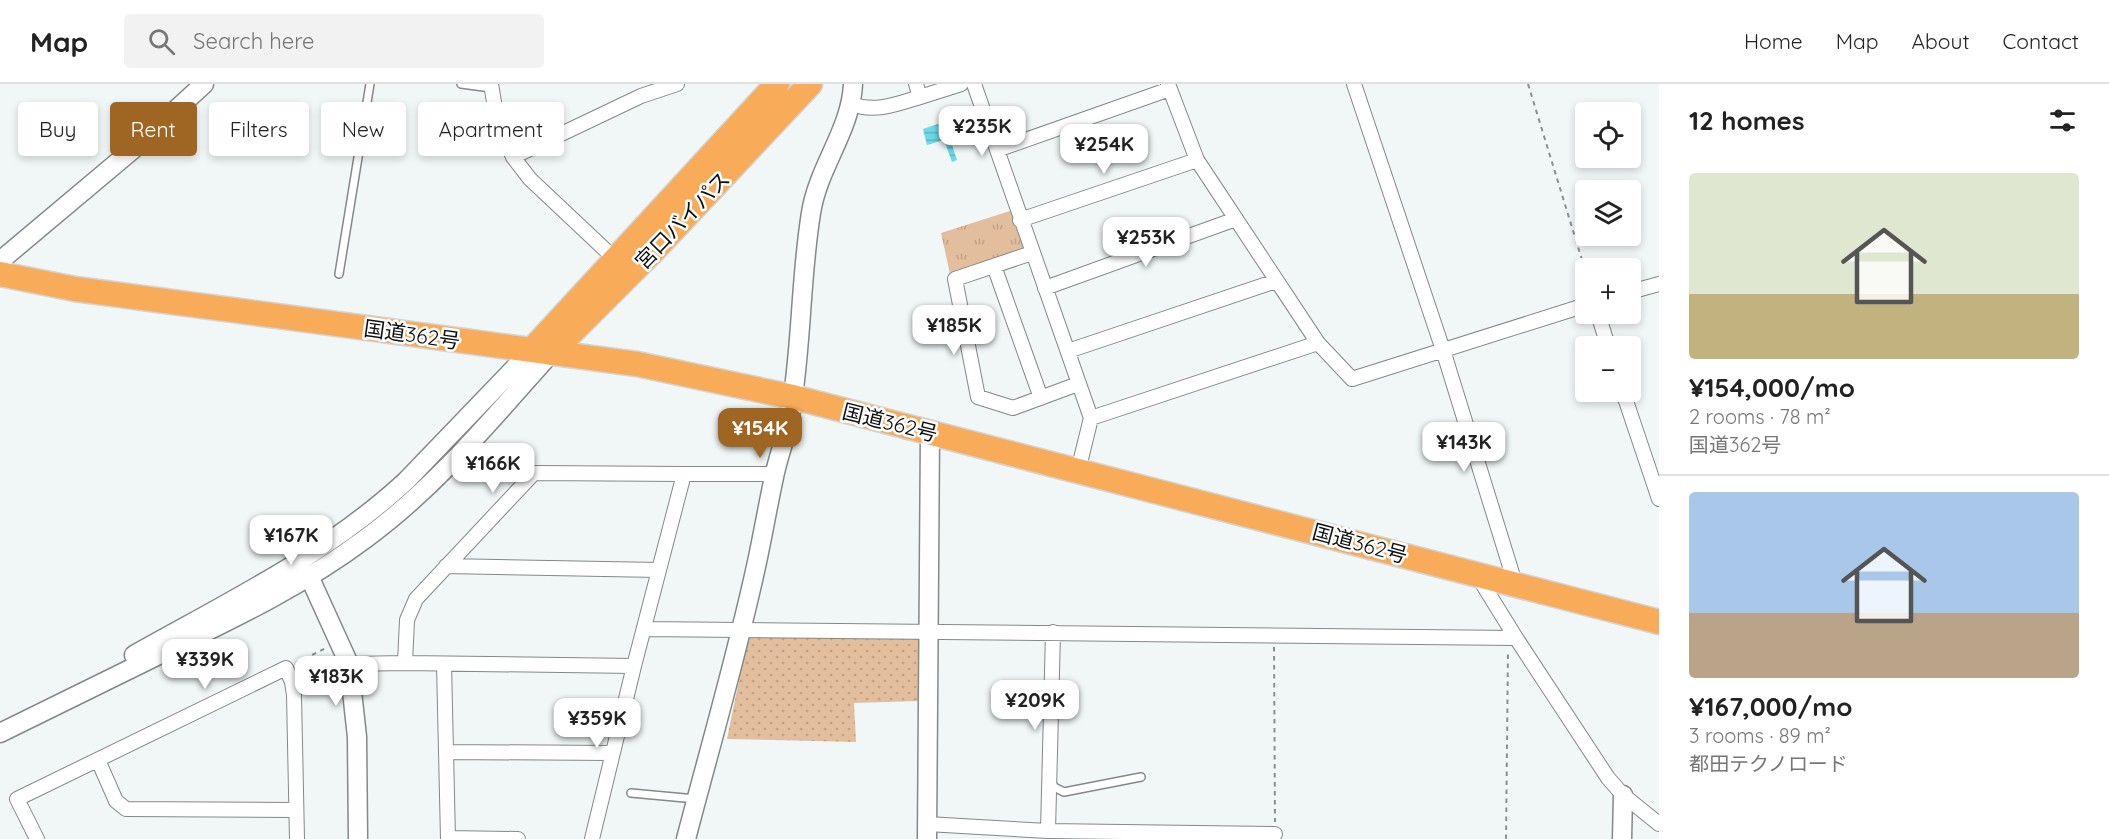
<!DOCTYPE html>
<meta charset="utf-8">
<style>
:root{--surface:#fff;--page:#f2f2f2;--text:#222;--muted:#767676;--line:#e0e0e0;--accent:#9f6523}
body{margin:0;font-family:Quicksand,"Noto Sans JP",sans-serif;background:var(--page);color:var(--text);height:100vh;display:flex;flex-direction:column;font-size:22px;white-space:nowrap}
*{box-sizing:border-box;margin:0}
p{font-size:20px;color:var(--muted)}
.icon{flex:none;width:33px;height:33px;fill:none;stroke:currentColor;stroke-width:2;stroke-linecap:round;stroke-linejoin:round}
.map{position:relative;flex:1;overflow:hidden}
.sheet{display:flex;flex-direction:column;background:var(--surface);width:450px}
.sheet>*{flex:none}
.banner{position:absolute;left:18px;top:18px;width:570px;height:54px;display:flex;gap:12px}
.tools{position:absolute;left:1575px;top:18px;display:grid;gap:12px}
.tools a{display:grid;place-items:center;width:66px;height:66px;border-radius:6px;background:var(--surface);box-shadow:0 3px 9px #0003;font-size:30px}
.price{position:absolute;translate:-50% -51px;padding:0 14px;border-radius:12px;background:#fff;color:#222;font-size:20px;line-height:39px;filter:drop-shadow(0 2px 3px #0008)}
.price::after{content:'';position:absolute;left:50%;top:36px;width:18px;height:14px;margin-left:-9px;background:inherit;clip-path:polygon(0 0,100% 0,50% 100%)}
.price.current{background:var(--accent);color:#fff}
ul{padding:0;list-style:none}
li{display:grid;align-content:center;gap:12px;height:318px;padding:0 30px}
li+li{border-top:2px solid var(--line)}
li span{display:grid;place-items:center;height:186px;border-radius:6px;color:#555}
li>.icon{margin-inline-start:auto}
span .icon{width:108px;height:108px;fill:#fffc;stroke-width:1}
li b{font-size:26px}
h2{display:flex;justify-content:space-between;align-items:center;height:72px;padding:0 30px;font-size:26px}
.pill{padding:0 21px;border-radius:6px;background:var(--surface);box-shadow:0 3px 9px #0003;font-size:21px;line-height:54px}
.pill.current{background:var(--accent);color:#fff}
header{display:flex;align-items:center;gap:36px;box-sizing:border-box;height:84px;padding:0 30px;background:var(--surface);border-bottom:2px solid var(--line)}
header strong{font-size:28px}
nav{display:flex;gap:33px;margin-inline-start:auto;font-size:21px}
.search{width:420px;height:54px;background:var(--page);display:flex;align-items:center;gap:15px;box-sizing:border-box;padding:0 21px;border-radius:6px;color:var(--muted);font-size:22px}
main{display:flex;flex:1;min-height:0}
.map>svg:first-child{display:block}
</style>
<header>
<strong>Map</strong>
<div class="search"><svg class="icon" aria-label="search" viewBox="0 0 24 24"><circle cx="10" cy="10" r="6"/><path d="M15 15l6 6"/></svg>Search here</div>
<nav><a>Home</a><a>Map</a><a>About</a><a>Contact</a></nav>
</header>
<main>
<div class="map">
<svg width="1659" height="755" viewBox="0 0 1659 755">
<defs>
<pattern id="grass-dots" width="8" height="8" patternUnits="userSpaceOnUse" patternTransform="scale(1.5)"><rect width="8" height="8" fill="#e2be9d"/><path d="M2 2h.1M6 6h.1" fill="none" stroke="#c1a286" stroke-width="1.8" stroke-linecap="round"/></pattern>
<pattern id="park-tufts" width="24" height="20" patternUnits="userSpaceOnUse" patternTransform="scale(1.5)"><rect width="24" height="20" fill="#e2be9d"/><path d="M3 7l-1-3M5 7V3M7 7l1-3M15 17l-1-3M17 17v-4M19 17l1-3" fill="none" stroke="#c1a286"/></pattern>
<pattern id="water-rules" width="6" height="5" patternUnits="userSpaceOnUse" patternTransform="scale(1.5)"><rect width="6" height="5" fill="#6dd8e7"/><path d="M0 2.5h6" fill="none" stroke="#5db8c5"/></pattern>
</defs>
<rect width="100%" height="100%" fill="#f1f7f7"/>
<path fill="url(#grass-dots)" d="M753,551l162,2 3,3v61l-64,2 2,39 -129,-3 20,-98z"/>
<path fill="url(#park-tufts)" d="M1010,127l14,38 -74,25 -9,-41z"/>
<path fill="url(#water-rules)" d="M974,28l6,15 -30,12 7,21 -5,2 -8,-22 -17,5 -4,-16z"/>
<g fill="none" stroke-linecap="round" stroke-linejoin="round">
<defs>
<path id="lane" d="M461,0l30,4
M339,190l31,-190
M1052,698l2,5 10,5 77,-15
M631,709l65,6"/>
<path id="street" d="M491,0l6,36 16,37 17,22 85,80
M916,0l4,13 41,-13
M974,0l117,334 -13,53
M1168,0l29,76 121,183 34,36 234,-74
M1354,0l89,266 73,236
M852,20c23,9 45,0 68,-7
M997,66l173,-61
M513,73l128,-61 36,-12
M1020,136l177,-60
M1032,169l-77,26 23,118 35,11 65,-24
M994,182l47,132
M1045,204l191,-69
M1630,208l29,-8
M1598,230l10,32
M1068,267l208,-70
M1623,308l36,107
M1091,334l227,-75
M446,482l213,4
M1477,491l39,63 92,140 15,17 36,29
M645,545l871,9
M405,579l2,-43 9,-21 118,-126 150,1
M349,580l56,-1 229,3 50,-192h91
M444,580l4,175
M446,668l167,1
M98,676l18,41 10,8 170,1
M927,740l121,7 227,3
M1048,747l5,-199
M448,754l70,1
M37,755l-20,-40 269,-131 6,14 2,13 3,144
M592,755l42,-173"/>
<path id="secondary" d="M0,177l131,-110 73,-67
M309,492l40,88 8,73 1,102
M134,571c94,-53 192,-100 272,-174l125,-130
M0,649c58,-29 117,-57 175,-86 66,-32 131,-64 190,-108 71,-52 127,-120 186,-186
M686,755c24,-92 51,-184 71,-277 6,-28 11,-57 17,-85 4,-20 12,-40 16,-61 12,-67 10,-136 21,-203 7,-46 40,-83 42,-129
M927,755l3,-407
M1622,755l1,-44"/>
<path id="highway" d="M0,190l75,15 562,75 156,33 866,225
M533,265l244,-265
M551,269l104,-104 155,-165"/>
</defs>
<use href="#lane" stroke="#838889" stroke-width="10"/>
<use href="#street" stroke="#838889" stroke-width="16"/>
<use href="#secondary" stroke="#838889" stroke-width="21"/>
<use href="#highway" stroke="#d3d4d4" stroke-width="27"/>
<path stroke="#8b8f8f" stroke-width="2" stroke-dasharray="4.5 4.5" stroke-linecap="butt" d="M1528,0l58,189
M1274,563l1,175
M296,579l30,-15
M1506,755l2,-189"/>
<use href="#lane" stroke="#fff" stroke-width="7"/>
<use href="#street" stroke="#fff" stroke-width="14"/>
<use href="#secondary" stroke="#fff" stroke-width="18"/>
<use href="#highway" stroke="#f8ab59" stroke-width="24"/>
</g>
<g text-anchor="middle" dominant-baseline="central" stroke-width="5" stroke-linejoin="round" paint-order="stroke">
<g font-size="21" fill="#0d0f0f" stroke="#fff">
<text transform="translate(682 136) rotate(-46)">宮口バイパス</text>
<text transform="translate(412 250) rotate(8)">国道362号</text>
<text transform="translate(890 338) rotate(14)">国道362号</text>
<text transform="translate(1360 459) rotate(15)">国道362号</text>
</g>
</g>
</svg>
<div class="tools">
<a><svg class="icon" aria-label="locate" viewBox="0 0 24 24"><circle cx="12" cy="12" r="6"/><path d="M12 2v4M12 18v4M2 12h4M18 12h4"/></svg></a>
<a><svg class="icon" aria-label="layers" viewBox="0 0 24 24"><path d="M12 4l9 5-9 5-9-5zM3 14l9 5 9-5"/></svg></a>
<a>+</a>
<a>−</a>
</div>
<b class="price" style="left:982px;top:73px">¥235K</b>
<b class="price" style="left:1104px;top:91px">¥254K</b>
<b class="price" style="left:1146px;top:184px">¥253K</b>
<b class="price" style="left:954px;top:272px">¥185K</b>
<b class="price current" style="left:760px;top:375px">¥154K</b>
<b class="price" style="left:1464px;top:389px">¥143K</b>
<b class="price" style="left:493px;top:410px">¥166K</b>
<b class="price" style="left:291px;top:482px">¥167K</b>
<b class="price" style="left:205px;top:606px">¥339K</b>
<b class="price" style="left:336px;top:623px">¥183K</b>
<b class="price" style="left:1035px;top:647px">¥209K</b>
<b class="price" style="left:597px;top:665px">¥359K</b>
<div class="banner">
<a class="pill">Buy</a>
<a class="pill current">Rent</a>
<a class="pill">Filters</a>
<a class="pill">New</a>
<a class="pill">Apartment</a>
</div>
</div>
<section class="sheet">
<h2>12 homes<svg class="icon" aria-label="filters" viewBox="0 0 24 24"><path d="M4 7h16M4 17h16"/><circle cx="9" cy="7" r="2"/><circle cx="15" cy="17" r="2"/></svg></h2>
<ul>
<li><span style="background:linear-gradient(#dfe7d0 65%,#c2b280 0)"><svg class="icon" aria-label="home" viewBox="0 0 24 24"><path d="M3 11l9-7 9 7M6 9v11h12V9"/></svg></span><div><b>¥154,000/mo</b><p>2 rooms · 78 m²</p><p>国道362号</p></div></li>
<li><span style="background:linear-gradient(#a9c7e8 65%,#b9a48a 0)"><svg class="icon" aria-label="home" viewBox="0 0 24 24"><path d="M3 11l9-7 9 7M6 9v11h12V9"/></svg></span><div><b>¥167,000/mo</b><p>3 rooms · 89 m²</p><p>都田テクノロード</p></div></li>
</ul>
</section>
</main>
